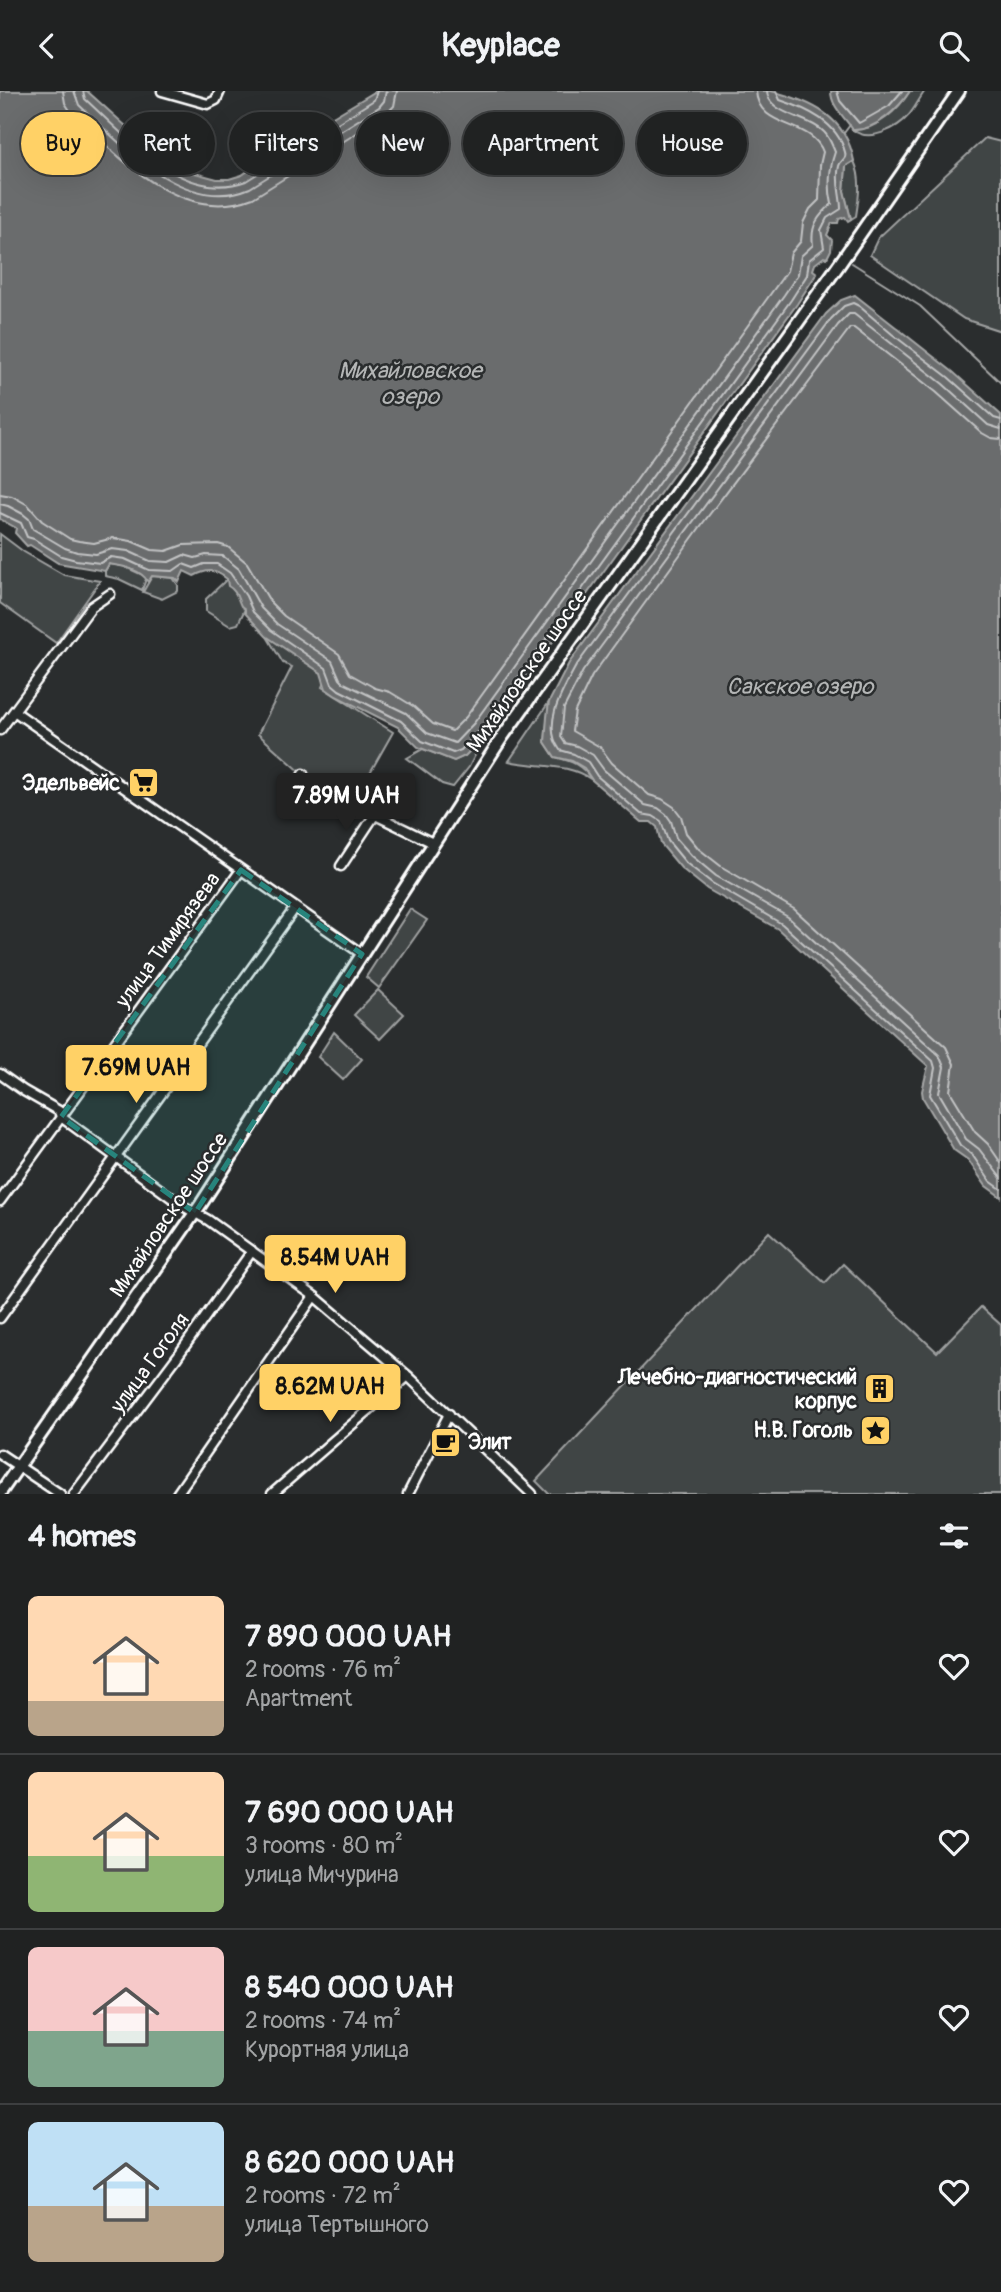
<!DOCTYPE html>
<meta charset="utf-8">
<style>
:root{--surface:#202222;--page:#2d2f2f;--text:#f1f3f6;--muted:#a2a4a5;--line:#3d3f40;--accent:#ffd166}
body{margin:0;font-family:Pangolin,sans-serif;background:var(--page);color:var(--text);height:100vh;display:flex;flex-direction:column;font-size:26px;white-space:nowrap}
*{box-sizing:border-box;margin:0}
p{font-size:23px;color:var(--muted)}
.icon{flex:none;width:38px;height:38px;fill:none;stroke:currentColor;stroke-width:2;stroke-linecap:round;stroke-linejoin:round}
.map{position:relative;height:1403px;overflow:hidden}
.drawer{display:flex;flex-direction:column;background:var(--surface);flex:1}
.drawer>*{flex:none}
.top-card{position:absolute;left:21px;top:21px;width:959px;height:63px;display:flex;gap:14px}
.price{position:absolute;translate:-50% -60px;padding:0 16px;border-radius:7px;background:var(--accent);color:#111;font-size:23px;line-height:46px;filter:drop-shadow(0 2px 4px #0008)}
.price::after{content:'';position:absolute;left:50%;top:42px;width:21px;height:16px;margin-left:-10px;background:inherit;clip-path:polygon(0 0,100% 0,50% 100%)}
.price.active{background:#222;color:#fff}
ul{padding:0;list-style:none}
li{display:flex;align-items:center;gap:21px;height:175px;padding:0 28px}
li+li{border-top:2px solid var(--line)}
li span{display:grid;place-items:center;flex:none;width:196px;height:140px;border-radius:10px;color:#555}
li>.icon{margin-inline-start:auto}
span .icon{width:84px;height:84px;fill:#fffc;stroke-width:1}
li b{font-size:30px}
h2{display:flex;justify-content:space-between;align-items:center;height:84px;padding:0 28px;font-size:30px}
.tag{padding:0 24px;border-radius:32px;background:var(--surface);box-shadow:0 7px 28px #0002,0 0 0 2px var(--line);font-size:24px;line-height:63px}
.tag.active{background:var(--accent);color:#111}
header{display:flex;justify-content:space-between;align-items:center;height:91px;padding:0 28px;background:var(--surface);font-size:32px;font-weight:700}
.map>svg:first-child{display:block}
</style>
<header><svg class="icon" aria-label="back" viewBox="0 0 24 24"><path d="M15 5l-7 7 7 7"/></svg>Keyplace<svg class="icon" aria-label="search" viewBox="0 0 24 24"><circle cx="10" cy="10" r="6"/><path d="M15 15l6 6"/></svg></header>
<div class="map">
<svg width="1001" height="1403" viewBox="0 0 1001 1403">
<rect width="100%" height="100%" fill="#2a2d2e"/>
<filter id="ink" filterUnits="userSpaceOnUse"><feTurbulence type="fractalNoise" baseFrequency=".0143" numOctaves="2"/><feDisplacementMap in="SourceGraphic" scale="14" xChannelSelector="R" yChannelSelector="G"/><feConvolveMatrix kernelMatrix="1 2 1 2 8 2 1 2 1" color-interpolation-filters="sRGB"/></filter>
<g filter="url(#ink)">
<path fill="#414445" stroke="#a0a2a2" stroke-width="2" d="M910,0h15c-6,8 -10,17 -16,24 -12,14 -40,28 -56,15 23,1 46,-21 57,-39z
M985,47l16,4v189l-37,-12 -94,-64 8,-17z
M854,70c8,17 5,36 2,55l-5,3 -7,-28 2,-25z
M0,443l24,18 40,23 36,6 -44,62 -56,-40z
M109,473l14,2 22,10 1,3 -4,11 -23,-11 -14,-3v-5z
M152,485l21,2 5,7v6l-16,8 -19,-7z
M227,488l18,30 -7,15 -8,2 -24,-15v-12z
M266,544l56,38 2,9 -2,5 71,45 -39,69 -51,-27 -45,-40 34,-67 -9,-4z
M549,611l-4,40 10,15c17,4 27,8 37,23 -25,-18 -55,-12 -83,-19z
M486,643l-17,33 -16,20 -11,-3 -35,-26 16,-9 31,12 11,-5z
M410,818l17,11 -48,68 -13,-11z
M378,899l26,24 -24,25 -26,-24z
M334,941l28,27 -19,21 -25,-23z
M769,1141l56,51 18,-19 94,88 44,-45 20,18v169h-452l-13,-13z"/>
<path fill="#6a6c6d" stroke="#a6a7a7" stroke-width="2" d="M0,0h87l71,64 22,14 37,10h12l13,-4 36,-25 98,-59h395c39,10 75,25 83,70l-8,5 -2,25 7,28 -3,2 -3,-4 -6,2 -1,4h-6l-5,12 5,5 -1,10 -4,8 -3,-1 -9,7 -2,6 4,3 -20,31 -311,430 -21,22 -11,5 -36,-14 -20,-20 -62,-31 -10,-7 -5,-16 -55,-37 -21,-23v-4l-4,-3c-4,-8 -4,-15 -13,-20l-1,-7c-12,-10 -19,-10 -33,-3l-10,-5 -5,11 -4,-4 -23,-2 -4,6c-7,-13 -26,-16 -39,-18l-4,7 -47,-8 -28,-18 -3,1 -12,-13 1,-5 -16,-9z
M831,0h79c-11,17 -35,40 -57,39 -8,-13 -22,-23 -22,-39z
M855,204l98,77 48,43v782l-15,-11 -18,-26 -14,-10 -31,-52 -1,-7 6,-25 -150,-137 -71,-40 -26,-21 -20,-24 -4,-17 -6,-5h-10l-49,-42 -8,-12 -12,-7 -17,-4 -10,-15 2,-25 2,-15 20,-39 257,-349 15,-14z"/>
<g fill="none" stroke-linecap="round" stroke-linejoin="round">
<path stroke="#c3c4c5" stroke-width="2" d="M63,0l2,12 6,9c48,45 109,114 182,86l131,-82 10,-10 3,-15
M74,0l5,14c43,40 106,111 171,83l129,-81 5,-6 2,-10
M83,0l2,8c42,38 97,105 161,82l128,-81 3,-9
M837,0l3,10 19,22 30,-17 13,-15
M1001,329l-7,-2 -46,-41 -56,-43 -33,-28 -6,-3 -9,3 -13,13 -255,347c-13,24 -35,59 -16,84l14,4 14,8 9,14 44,38 12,2 8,5 7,20 18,22 26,20 70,41 151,137 2,7 -5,27 30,50 13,11 17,25 11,8
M1001,338l-13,-4 -45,-41 -89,-70h-5l-11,11 -255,346 -19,37 -3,29 4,6 12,3 16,9 11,15 41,35 13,3 8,6 5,7 5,17 16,18 24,20 72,41 151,138 5,12 -5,26 27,46 13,10 22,29
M1001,348l-10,-1 -9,-5 -46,-41 -82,-64h-4l-147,195 -111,153 -17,35 -3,20 28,16 12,16 37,32 13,4 12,8 7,9 5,17 13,16 23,18 72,42 152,138 8,17 -4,27 25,41 13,12 13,19
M0,403l12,2 16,9 14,16 28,18 9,2 15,2 19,-5 18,3 21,9 14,1 17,-6 35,-1 10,3 19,16 24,40 13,13 55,38 11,20 25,14 15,4 23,14 20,18 19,7 14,-14 321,-446 4,-18 10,-12 2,-18 7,-14 9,-9 1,-35 3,-13c-12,-33 -65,-22 -67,-61
M0,413l8,2 15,8 6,5 4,10 32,19 12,4 19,2 16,-5 16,2 22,10 19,1 15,-7 11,3 11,-3 17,1 16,13 22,39 16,16 55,37 8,18 4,4 62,30 21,20 28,10 19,-20 310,-428 14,-21 3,-18 12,-11c-3,-19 5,-29 19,-41 -4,-17 -3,-35 3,-52 -3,-7 -5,-14 -11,-20 -15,-16 -56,-17 -57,-41
M0,422l21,10 6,14 7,2 27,17 15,4 24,3 11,-6 14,2 24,11 24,1 10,-7 11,4 10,-4h13l13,9 16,23 7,16 18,18 55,38 6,16 7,6 62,31 21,20 31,12 8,-3 20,-21 310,-429 16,-25 2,-15 15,-12 -3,-18 6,-12 14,-9c0,-14 -6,-28 -2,-43 2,-7 8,-6 6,-14 -8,-30 -38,-43 -65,-52l-4,-9"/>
<path stroke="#a6a7a7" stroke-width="2" d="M844,42l6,-8
M852,172l68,43 81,77"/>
<defs>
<path id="street" d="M162,0l46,13 8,-4 4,-9
M14,620l348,243
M0,639l91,-123 19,-13
M303,683l-2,5 132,64
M341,775l33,-50
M0,983l24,17 35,20 2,6 122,89 25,14 106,76 94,80 124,118
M0,1110l241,-331
M0,1227l295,-410
M0,1363l60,40
M74,1403l103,-137 75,-106
M177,1403l137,-198
M272,1403l136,-118
M408,1403l41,-80"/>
<path id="secondary" d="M0,1402l201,-289 302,-468 335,-470 121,-175"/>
</defs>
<use href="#street" stroke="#fff" stroke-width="13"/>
<use href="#secondary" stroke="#fff" stroke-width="16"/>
<use href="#street" stroke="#2a2d2e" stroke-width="8"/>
<use href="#secondary" stroke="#2a2d2e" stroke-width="10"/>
</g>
</g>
<path fill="#27847c" fill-opacity="0.2" stroke="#27847c" stroke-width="5" stroke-dasharray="14 9" stroke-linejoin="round" d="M241,779l121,84 -167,259 -134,-96z"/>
<defs>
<symbol id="supermarket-square" viewBox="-11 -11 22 22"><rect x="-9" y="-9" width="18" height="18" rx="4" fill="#ffd166" stroke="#2a2d2e"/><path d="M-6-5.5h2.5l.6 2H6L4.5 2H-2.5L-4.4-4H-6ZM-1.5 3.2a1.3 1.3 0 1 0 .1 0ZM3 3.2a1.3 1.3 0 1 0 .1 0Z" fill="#111"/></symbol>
<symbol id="building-square" viewBox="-11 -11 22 22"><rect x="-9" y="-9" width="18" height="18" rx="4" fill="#ffd166" stroke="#2a2d2e"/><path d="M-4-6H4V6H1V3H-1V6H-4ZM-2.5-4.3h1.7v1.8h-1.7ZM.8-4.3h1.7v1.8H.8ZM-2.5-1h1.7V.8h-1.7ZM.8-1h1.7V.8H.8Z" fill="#111"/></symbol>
<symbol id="sight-square" viewBox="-11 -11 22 22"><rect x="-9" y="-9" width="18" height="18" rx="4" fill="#ffd166" stroke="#2a2d2e"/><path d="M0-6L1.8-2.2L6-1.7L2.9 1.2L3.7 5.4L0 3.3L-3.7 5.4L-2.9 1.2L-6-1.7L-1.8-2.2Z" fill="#111"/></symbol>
<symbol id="cafe-square" viewBox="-11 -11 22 22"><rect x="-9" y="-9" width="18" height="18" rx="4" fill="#ffd166" stroke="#2a2d2e"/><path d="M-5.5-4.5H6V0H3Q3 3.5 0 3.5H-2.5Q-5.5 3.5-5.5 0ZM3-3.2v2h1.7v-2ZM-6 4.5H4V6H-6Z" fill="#111"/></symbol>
</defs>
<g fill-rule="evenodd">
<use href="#supermarket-square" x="126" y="674" width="35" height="35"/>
<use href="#building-square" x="862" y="1280" width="35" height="35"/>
<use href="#sight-square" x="858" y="1322" width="35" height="35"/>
<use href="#cafe-square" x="428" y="1334" width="35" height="35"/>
</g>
<g text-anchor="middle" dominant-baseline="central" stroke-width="5" stroke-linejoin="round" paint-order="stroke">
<g font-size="21" fill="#fff" stroke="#2a2d2e">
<text transform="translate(527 580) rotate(-55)">Михайловское шоссе</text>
<text transform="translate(168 849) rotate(-54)">улица Тимирязева</text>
<text transform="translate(169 1124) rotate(-56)">Михайловское шоссе</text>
<text transform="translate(150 1272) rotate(-54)">улица Гоголя</text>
</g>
<g font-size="21" font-weight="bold" fill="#fff" stroke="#2a2d2e" text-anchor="end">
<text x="120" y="692">Эдельвейс</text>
<text x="857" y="1286">Лечебно-диагностический<tspan x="857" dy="24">корпус</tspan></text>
<text x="853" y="1339">Н.В. Гоголь</text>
<text x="468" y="1351" text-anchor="start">Элит</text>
</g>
<g font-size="23" font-style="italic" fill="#b4b6b6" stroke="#2a2d2e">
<text x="410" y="279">Михайловское<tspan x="410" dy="26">озеро</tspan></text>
<text x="800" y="595">Сакское озеро</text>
</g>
</g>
</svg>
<b class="price active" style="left:346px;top:742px">7.89M UAH</b>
<b class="price" style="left:136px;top:1014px">7.69M UAH</b>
<b class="price" style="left:335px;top:1204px">8.54M UAH</b>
<b class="price" style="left:330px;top:1333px">8.62M UAH</b>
<div class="top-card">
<a class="tag active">Buy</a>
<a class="tag">Rent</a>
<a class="tag">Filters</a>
<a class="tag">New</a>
<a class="tag">Apartment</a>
<a class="tag">House</a>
</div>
</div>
<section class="drawer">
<h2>4 homes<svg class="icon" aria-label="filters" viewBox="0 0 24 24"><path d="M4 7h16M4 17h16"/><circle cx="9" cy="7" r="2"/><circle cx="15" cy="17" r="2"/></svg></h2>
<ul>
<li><span style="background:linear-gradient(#ffd9b3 75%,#b9a48a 0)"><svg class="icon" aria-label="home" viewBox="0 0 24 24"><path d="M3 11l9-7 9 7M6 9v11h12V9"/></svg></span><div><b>7 890 000 UAH</b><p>2 rooms · 76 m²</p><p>Apartment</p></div><svg class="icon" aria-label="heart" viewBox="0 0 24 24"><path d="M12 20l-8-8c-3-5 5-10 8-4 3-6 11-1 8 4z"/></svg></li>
<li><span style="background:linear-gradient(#ffd9b3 60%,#8fb573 0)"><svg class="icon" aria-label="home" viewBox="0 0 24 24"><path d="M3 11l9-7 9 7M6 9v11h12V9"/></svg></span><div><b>7 690 000 UAH</b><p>3 rooms · 80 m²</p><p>улица Мичурина</p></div><svg class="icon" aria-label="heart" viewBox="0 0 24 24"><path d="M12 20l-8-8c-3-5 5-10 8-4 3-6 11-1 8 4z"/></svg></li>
<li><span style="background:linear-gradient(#f6c9c9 60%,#7fa58c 0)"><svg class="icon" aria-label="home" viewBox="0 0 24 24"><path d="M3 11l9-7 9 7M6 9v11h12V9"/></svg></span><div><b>8 540 000 UAH</b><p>2 rooms · 74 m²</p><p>Курортная улица</p></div><svg class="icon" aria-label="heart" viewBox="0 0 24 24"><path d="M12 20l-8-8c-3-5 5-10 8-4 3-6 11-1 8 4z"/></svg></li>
<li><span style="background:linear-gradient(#bfe0f5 60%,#b9a48a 0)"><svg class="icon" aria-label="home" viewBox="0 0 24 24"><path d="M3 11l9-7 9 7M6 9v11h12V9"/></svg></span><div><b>8 620 000 UAH</b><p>2 rooms · 72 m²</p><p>улица Тертышного</p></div><svg class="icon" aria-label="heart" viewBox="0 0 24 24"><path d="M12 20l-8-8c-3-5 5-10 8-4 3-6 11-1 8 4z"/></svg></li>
</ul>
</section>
